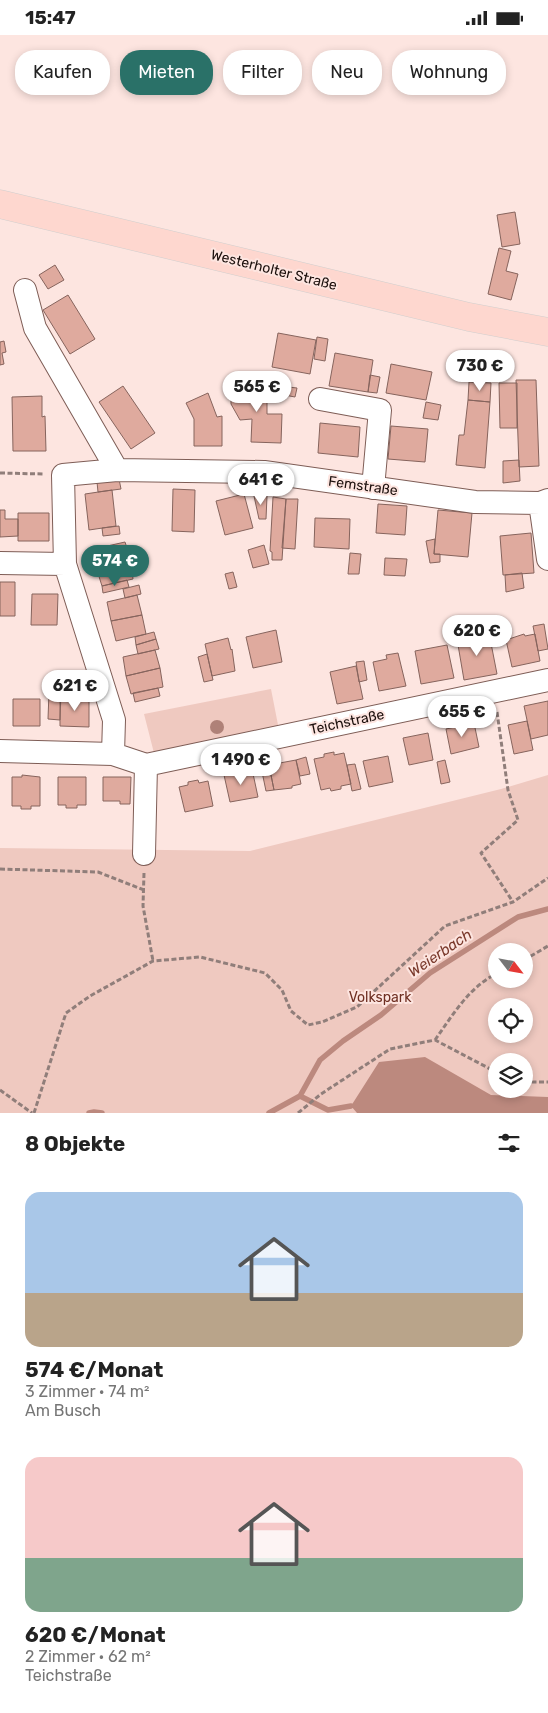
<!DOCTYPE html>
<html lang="de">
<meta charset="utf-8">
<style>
:root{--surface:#fff;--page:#f2f2f2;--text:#222;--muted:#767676;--accent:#2a7168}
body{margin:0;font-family:Rubik,sans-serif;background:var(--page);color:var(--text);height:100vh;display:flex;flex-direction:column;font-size:19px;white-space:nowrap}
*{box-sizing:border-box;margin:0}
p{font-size:16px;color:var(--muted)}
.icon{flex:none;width:28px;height:28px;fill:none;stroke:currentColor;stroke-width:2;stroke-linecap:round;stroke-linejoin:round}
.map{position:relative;height:1078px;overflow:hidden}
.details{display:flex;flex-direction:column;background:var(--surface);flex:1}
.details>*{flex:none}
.top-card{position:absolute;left:15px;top:15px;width:519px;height:45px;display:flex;gap:10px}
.needle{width:32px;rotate:121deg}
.controls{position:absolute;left:488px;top:908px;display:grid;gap:10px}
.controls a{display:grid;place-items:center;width:45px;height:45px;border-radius:50%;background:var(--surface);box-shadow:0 2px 8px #0003;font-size:25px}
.price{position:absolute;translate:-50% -42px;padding:0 11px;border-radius:18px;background:#fff;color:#222;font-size:16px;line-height:32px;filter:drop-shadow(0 1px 2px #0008)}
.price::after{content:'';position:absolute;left:50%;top:30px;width:15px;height:11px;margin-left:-8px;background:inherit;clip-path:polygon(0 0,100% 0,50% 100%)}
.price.on{background:var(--accent);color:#fff}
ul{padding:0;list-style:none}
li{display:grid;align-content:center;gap:10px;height:265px;padding:0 25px}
li span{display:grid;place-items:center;height:155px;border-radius:15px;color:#555}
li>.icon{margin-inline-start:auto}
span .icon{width:90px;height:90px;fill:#fffc;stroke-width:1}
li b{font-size:21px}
h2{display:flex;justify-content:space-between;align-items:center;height:60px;padding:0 25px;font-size:21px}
.chip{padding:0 18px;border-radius:20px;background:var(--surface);box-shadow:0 2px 8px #0003;font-size:18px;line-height:45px}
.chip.on{background:var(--accent);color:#fff}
.status{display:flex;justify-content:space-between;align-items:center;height:35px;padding:0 25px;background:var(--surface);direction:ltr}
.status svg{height:14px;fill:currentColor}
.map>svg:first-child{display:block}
</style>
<div class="status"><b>15:47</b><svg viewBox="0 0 49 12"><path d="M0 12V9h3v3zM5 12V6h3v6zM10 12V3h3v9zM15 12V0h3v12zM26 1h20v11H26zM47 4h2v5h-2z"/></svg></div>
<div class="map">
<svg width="548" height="1078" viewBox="0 0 548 1078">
<rect width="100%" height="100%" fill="#fde5e0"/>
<path fill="#efc9c0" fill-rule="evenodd" d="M271,654l8,41 -124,27 -11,-43z
M548,740v338h-548v-265l250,3 251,-62zM496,916h28v28h-28zM496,971h28v28h-28zM496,1026h28v28h-28z"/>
<path fill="#bc897e" d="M425,1022l66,38 57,2v16h-191l-6,-7 28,-44z"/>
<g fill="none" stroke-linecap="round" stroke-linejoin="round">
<path stroke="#bc897e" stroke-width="5.5" d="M300,1061l28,14 23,-4
M89,1078l5,-1 8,1
M269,1078l31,-17 20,-36 23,-19 38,-26 49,-42 88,-56 30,-8"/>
</g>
<path fill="#dfaa9e" stroke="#86645d" d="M515,177l5,32 -18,3 -5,-32z
M499,213l12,3 -5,20 12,3 -7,26 -23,-6z
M55,230l9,15 -16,9 -9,-14z
M68,260l27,44 -25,15 -27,-44z
M278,298l38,7 -6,34 -38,-7z
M317,302l11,2 -3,22 -11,-2z
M4,306l2,11 -4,1 2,11 -4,1v-23z
M335,318l38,7 -5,32 -39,-6z
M391,329l41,8 -6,28 -40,-7z
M370,340l10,2 -3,16 -9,-1z
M516,345h20l3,86 -20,1z
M259,347l8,12v20h15l-1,29 -30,-1 1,-23 -12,1 -9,-16v-19h21z
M469,347l22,1 -1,19 -22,-2z
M499,348h18v45h-17z
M123,351l32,47 -24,16 -32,-47z
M280,351l17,2 -2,9 -16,-3z
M208,358l9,24 5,-1v30h-28v-27l-8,-16z
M42,361v21l3,-1 1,35h-33l-1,-54z
M468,365l22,2 -5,66 -29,-3 3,-30h5z
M426,367l15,3 -3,15 -15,-2z
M320,388l40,4 -2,30 -40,-4z
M391,391l37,3 -3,33 -37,-3z
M519,425l1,21 -17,2v-22z
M119,444l2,10 -23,3 -1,-10z
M173,454l22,1 -1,42 -22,-1z
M112,455l4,36 -27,4 -4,-36z
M244,459l9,34 -28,7 -9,-34z
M254,461h13l-1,23h-7z
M273,462l13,2 -4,61h-10v-8l-2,-1z
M286,464h12l-3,50 -13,-1z
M378,469l29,2 -2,29 -29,-2z
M0,475h5v9h13v17l-18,1z
M438,475l34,3 -4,44 -34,-3z
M18,478h31v28h-31z
M315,483l35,1 -1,30 -35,-2z
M119,491l1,8 -17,2 -1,-8z
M531,498l3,40 -31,2 -3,-39z
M435,504l-1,15h6v8l-10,1 -4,-22z
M125,507l6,18 -35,7 -2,-18z
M264,510l5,19 -16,4 -5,-18z
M350,518l11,1 -2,20h-11z
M385,523l22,1 -2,17 -21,-1z
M131,525l2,19 -31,7 -6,-19z
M233,537l4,15 -8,2 -4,-15z
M522,538l2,15 -18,4 -1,-17z
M127,545l2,7 -26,6 -1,-7z
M0,547h15v34h-15z
M139,550l2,9 -16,4 -2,-9z
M32,559h26l-1,31h-26z
M137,560l5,20 -31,6 -4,-19z
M142,580l4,19 -30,7 -5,-20z
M544,589l4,25 -10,2 -5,-25z
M276,595l6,32 -29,6 -7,-31z
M154,597l2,7 -20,6 -1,-8z
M489,598l8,41 -33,6 -7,-41z
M524,599l1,2 10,-2 5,27 -28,6 -6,-27z
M228,603l3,12 1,-1 3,22 -23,5 -7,-32z
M156,604l3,10 -21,5 -2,-9z
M447,610l7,33 -33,6 -6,-33z
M155,615l5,18 -34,8 -3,-19z
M398,618l8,33 -27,5 -6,-29 14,-3 -1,-4z
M207,619l6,26 -9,2 -6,-25z
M364,626l3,19 -8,2 -3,-20z
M356,631l7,33 -26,5 -7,-32z
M160,633l3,19 -32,7 -5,-18z
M158,653l2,8 -25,6 -2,-9z
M49,657h12l-1,28 -12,-1z
M60,663h29v29l-29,-1z
M13,664h27v27h-27z
M548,666v34l-17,4 -7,-33z
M527,686l6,29 -19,4 -6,-29z
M474,688l5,24 -28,7 -5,-25z
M428,698l5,27 -24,5 -6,-27z
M334,717v3l10,-2 7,31 -10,2v3l-10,2 -1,-3 -9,2 -7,-31 10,-2v-3z
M388,721l5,26 -24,5 -6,-26z
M306,722l4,17 -10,2 -4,-16z
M296,725l5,24 -9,2v2l-18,2 -5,-25z
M445,725l5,22 -9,2 -4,-22z
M355,729l6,25 -9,2 -5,-26z
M269,730l5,25 -8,1 -5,-24z
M252,734l6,28 -28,5 -6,-27z
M22,740l18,2v29h-9v3h-10v-3h-9v-29h10z
M58,742h28v28h-9v3h-11v-3h-8z
M103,742h28l-1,27h-10v-3h-17z
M198,745l1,3 9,-2 5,25 -28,6 -6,-25 9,-2v-3z"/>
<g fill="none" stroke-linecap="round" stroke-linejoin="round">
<defs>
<path id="minor" d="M25,255l10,38 82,142
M320,364l60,11 -7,78
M540,468l8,56
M0,528l65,1 49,156 -1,34
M65,529l-2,-89 54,-5 147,2 211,30 65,1 8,-3
M0,716l113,3 33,11 402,-85
M144,819l2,-89"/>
<path id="major" d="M0,169l469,113 79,15"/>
</defs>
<use href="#minor" stroke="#7e5d56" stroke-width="24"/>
<use href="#major" stroke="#d1cfce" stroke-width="29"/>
<path stroke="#907e7a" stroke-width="3" stroke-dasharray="5 2.5" stroke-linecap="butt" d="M0,438l43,1
M497,677l11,78 10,30 -37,33 32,49
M0,834l98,3 46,18
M144,838l-1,33 10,55
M524,925l24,-14
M435,1005c17,-24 34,-53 61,-66
M524,1047h24
M0,1055l32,23
M34,1078l32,-100 24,-17 63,-35 47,-4 65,16 17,17 9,21 17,14 14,-3 35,-15 88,-81 68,-24 35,-24
M298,1078l23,-19 69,-45 45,-9 61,32"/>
<use href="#minor" stroke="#fff" stroke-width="22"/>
<use href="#major" stroke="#fed7cf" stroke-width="28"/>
</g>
<circle fill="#af8178" cx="217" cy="692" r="7"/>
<g text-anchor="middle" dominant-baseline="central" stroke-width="4" stroke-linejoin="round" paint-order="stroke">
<g font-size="14" fill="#1b0f0c" stroke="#fde5e0">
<text transform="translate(274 235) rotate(14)">Westerholter Straße</text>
<text transform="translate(363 451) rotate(8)">Femstraße</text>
<text transform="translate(347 687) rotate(-12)">Teichstraße</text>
</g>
<g font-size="14" fill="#6f2f22" stroke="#fde5e0">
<text x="380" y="962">Volkspark</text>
</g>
<g font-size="15" font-style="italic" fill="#7b3a2c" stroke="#fde5e0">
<text transform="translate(440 918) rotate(-34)">Weierbach</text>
</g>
</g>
</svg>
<div class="controls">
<a><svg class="needle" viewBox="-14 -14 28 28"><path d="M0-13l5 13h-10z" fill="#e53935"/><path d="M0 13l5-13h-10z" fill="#767676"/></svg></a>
<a><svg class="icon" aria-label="locate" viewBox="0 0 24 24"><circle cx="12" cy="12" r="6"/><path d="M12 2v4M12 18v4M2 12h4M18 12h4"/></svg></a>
<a><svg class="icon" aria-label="layers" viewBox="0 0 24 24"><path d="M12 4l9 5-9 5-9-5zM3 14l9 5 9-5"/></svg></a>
</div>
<b class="price" style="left:480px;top:357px">730 €</b>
<b class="price" style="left:257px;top:378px">565 €</b>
<b class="price" style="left:261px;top:471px">641 €</b>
<b class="price on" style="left:115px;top:552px">574 €</b>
<b class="price" style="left:477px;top:622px">620 €</b>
<b class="price" style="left:75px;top:677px">621 €</b>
<b class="price" style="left:462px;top:703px">655 €</b>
<b class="price" style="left:241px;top:751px">1 490 €</b>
<div class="top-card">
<a class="chip">Kaufen</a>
<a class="chip on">Mieten</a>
<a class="chip">Filter</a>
<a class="chip">Neu</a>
<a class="chip">Wohnung</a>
</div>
</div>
<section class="details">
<h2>8 Objekte<svg class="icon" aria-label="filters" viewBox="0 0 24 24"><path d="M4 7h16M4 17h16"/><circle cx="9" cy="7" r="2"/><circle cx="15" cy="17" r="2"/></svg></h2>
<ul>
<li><span style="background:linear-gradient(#a9c7e8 65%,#b9a48a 0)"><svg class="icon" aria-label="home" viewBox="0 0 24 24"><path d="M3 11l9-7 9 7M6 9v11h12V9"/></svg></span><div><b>574 €/Monat</b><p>3 Zimmer · 74 m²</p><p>Am Busch</p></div></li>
<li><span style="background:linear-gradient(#f6c9c9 65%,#7fa58c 0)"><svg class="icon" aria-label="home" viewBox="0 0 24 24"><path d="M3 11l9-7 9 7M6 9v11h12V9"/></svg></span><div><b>620 €/Monat</b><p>2 Zimmer · 62 m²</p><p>Teichstraße</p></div></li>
</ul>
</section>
